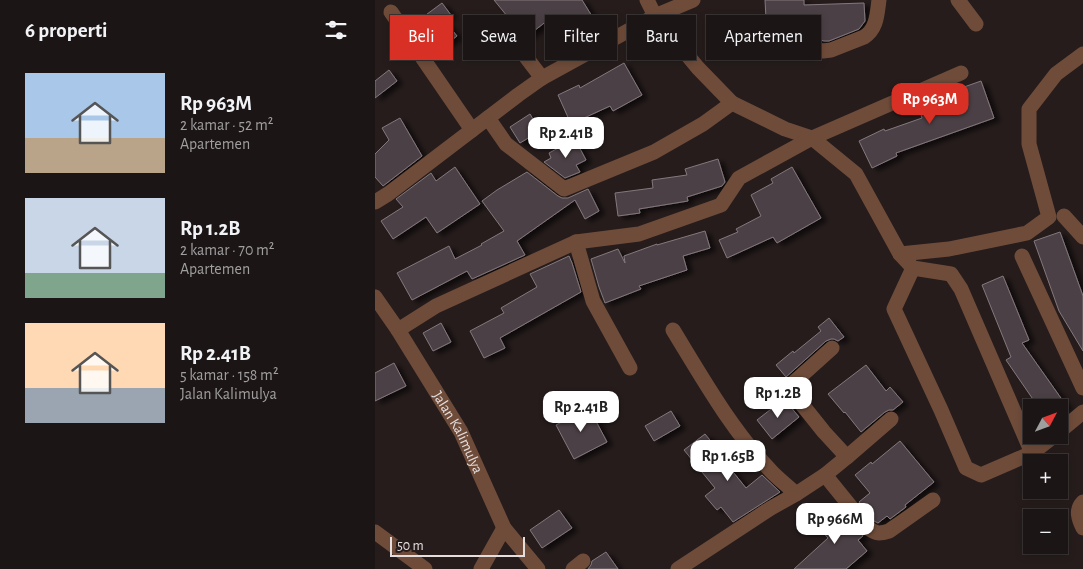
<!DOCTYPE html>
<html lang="id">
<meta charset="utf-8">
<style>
:root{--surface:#1c1515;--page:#292222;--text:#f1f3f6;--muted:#a09fa0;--line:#3a3434;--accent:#d93025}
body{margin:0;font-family:"Alegreya Sans",sans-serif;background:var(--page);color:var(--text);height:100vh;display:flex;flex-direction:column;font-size:19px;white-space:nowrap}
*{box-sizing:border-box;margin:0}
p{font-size:16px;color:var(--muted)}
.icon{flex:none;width:28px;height:28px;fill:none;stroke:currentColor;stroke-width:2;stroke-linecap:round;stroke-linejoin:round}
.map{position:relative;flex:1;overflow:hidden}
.panel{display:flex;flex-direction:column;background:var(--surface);width:375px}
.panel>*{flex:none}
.banner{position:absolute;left:15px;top:15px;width:475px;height:45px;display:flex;gap:10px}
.needle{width:32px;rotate:49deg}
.buttons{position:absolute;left:648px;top:399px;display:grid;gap:10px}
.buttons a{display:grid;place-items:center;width:45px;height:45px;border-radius:0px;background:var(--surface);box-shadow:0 2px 8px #0003,0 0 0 1px var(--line);font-size:25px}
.scale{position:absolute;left:15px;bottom:12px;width:135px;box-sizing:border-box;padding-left:5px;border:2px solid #e4dede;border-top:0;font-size:14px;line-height:18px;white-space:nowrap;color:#e4dede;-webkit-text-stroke:4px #261c1c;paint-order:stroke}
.price{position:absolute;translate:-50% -42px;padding:0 11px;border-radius:10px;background:#fff;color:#222;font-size:16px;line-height:32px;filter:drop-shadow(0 1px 2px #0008)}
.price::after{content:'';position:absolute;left:50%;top:30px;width:15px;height:11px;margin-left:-8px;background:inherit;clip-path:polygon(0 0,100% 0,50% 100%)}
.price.active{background:var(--accent);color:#fff}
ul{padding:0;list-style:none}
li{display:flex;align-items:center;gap:15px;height:125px;padding:0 25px}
li span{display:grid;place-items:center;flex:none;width:140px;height:100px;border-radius:0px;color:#555}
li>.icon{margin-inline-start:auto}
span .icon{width:60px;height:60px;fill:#fffc;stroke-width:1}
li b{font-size:21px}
h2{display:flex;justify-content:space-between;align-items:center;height:60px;padding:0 25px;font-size:21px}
.chip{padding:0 18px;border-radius:0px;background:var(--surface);box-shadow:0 2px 8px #0003,0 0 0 1px var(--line);font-size:18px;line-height:45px}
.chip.active{background:var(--accent);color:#fff}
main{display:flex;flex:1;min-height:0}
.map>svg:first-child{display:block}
</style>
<main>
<section class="panel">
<h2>6 properti<svg class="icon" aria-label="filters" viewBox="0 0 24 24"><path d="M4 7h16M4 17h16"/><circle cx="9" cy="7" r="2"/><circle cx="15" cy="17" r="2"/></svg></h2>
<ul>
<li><span style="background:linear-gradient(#a9c7e8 65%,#b9a48a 0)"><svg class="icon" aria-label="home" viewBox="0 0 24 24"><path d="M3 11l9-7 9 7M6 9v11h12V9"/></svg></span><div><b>Rp 963M</b><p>2 kamar · 52 m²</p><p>Apartemen</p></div></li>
<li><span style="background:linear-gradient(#c9d6e8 75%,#7fa58c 0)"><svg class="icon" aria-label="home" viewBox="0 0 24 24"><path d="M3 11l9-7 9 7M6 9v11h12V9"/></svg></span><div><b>Rp 1.2B</b><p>2 kamar · 70 m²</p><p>Apartemen</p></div></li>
<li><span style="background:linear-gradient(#ffd9b3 65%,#9aa5b1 0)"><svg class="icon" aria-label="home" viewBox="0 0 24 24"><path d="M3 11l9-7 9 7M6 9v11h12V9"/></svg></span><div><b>Rp 2.41B</b><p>5 kamar · 158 m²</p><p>Jalan Kalimulya</p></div></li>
</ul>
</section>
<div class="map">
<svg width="708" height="569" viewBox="0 0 708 569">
<defs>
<filter id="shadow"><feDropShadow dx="5.5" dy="3" stdDeviation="2.5" flood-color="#0009"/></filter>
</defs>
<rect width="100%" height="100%" fill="#261c1c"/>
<path fill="#4b4145" stroke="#83787d" filter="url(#shadow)" d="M119,0h88l21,34 -24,13 -4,-7 -10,7 -17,-27 -23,18z
M390,0h39v5l60,-2 1,18 -6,8 -30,12h-5l-13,-4 -1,-3h-6l-15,-6v-4h-10l-13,-5z
M67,3l9,12 -7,5 13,16 -22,17 -8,-11 1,-1 -13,-18z
M249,63l18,32 -29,16 -3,-5 -39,18 -13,-29 21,-10 1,3z
M14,70l8,11 -22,17v-17z
M606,81l13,37 -98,35 1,3 -25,12 -13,-27 25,-12 1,2 37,-13 -3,-10 47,-17 -2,-4z
M155,114l10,17 -20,12 -10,-16z
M25,118l22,38 -39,30 -8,-9v-23l14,-14 -7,-12z
M200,139l11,21 -10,5 4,7 -15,6 -21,-16 7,-4 -2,-5z
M343,159l7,23 -3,4 -35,11 1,4 -49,8 1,4 -22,3 -3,-23 38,-5 -1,-8 35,-5 -2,-6z
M80,167l25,37 -43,29 -11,-16 -33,22 -12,-18 22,-14 -7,-8 35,-26 5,8z
M417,167l29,51 -44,25 -4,-6 -46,21 -8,-18 19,-8 -2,-3 25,-13 -10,-21 22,-12 -2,-4z
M152,172l31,24 4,2h6l20,-9 11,22 -14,8 -10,-19 -58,41 8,14 -53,24 -5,-8 -55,29 -15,-27 52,-27 6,13 27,-14 -1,-1 23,-13 -22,-30 15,-11z
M330,231l5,17 -27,8 4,14 -48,16 2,3 -36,14 -6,-16 -8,-28 27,-10 7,14 -1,-7 33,-12v1z
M685,232l23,64v55l-24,-40 -25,-70z
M194,256l3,7 9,29 -81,46 5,10 -21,10 -14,-27 34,-18 -3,-5 36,-21 -7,-13z
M628,276l26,64 -7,3 46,65h-29l-33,-48 5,-3 -29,-72z
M454,318l15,19 -6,4 -4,-2h-3l-5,2 -40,36 -10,-12 17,-14 1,2 27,-22 -3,-4z
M66,323l10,19 -18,9 -10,-18z
M19,363l12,23 -31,15v-28z
M491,365l20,26 4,-4 13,15 -10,8h-4l-4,2 -24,20 -16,-20 -1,1 -16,-19z
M409,399l15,18 -27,22 -15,-19z
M214,408l18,34 -33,17 -18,-34z
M296,411l9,15 -26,15 -9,-15z
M330,434l21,26 -1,2 21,26 16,-13 18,17 -47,30 -12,-15 -4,3 -12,-14 10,-8 -31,-38z
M525,441l34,41 -29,23 1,2 -16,12 -3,-3 -9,7 -4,-2 -15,-19 11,-9 -15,-18 16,-13 1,2z
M184,510l13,18 -30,20 -12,-18z
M454,510l9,10 7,-6 18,22 -5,4 9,11 -21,18h-52l34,-31 -13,-15z
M231,552l12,17h-30l3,-4 1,-4z"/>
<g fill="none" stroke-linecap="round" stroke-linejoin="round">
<g stroke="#6f4c3a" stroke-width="15">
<path d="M272,0l8,16 43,52 34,35 53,26 27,9 44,36 44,80 13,14 38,6 10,15 71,164"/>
<path d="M583,0l18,24"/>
<path d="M16,12l81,118"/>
<path d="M385,27l55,22 8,2 8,-1 33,-13c13,-8 13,-23 15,-37"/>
<path d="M132,32l35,46"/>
<path d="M113,118l18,26 58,45 90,-37 49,-28 29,-21"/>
<path d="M0,202l13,-8 130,-99 24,-17 113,-62 38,-16"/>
<path d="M689,216l19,21"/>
<path d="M201,242l17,59 37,67"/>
<path d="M525,254l49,-5 78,-16 22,-16 -20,-73v-35l27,-35 27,-20"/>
<path d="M647,256l61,132"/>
<path d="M538,268l-19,41 47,101 25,58 15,7 51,-22 23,-18"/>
<path id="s1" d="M0,297l23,33 63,102 43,96 34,41"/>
<path d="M23,330l38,-24 140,-64 63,-8 82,-29 18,-27 73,-40 149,-65"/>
<path d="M298,330c30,49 58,99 97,140 8,9 18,16 26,24l-25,14 -93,61"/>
<path d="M684,432l24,-20"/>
<path d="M472,457l44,-38"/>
<path d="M450,475l43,53c9,6 11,6 21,3l44,-31"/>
<path d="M421,494l29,-19 22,-18 -23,-25 -32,-40 -2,-4 2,-4 40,-36"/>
<path d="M708,502c-8,8 -4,18 0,26"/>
<path d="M0,532l50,37"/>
<path d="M106,569l23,-41"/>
<path d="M198,569l10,-8"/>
</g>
</g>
<g text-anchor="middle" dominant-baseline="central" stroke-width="4" stroke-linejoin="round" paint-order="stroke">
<g font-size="15" fill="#e4dede" stroke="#261c1c">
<text stroke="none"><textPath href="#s1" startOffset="159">Jalan Kalimulya</textPath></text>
</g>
</g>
</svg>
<div class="buttons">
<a><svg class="needle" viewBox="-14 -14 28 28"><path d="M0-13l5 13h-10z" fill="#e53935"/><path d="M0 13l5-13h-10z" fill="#a09fa0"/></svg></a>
<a>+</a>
<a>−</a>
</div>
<div class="scale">50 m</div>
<b class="price active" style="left:555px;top:125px">Rp 963M</b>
<b class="price" style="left:191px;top:159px">Rp 2.41B</b>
<b class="price" style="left:403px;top:419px">Rp 1.2B</b>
<b class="price" style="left:206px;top:433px">Rp 2.41B</b>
<b class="price" style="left:353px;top:482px">Rp 1.65B</b>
<b class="price" style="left:460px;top:545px">Rp 966M</b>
<div class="banner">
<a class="chip active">Beli</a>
<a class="chip">Sewa</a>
<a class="chip">Filter</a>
<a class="chip">Baru</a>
<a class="chip">Apartemen</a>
</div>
</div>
</main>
